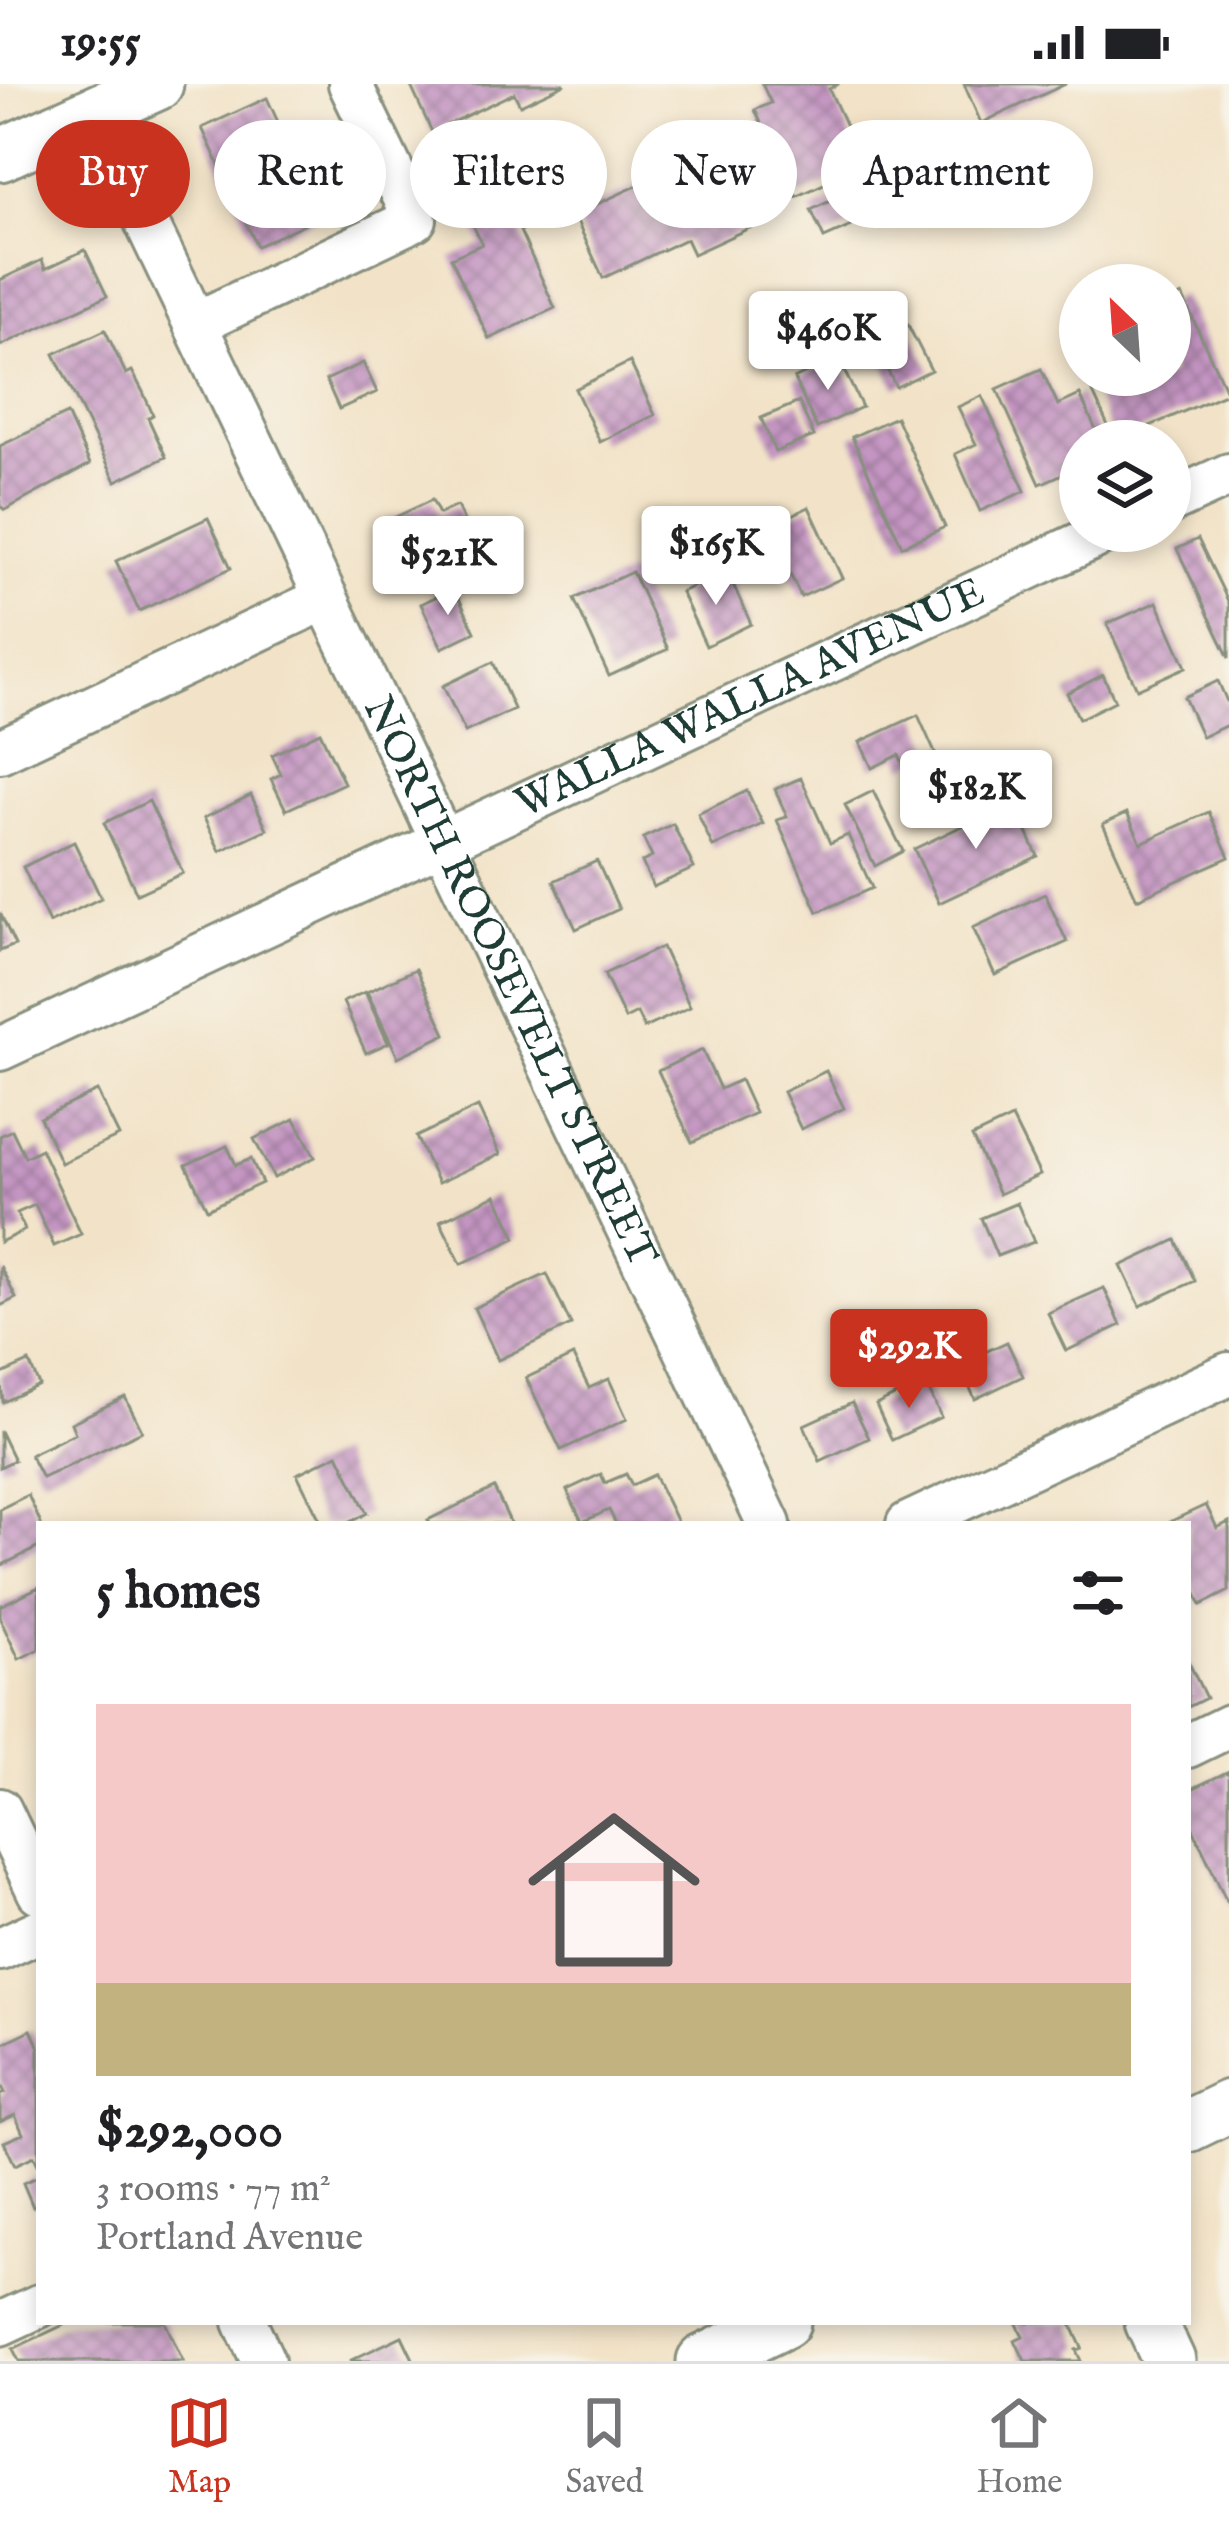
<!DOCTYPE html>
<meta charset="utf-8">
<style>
:root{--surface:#fff;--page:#f2f2f2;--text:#202124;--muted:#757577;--line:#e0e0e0;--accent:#c8321e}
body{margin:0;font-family:"IM FELL English",serif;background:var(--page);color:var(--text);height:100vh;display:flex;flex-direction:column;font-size:45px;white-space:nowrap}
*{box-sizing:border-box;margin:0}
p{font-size:39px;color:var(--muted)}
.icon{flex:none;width:66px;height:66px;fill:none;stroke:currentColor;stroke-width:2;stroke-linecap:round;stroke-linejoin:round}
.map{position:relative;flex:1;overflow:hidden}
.panel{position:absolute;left:36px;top:1437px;width:1155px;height:804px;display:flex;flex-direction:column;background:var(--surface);border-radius:0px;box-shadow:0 6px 18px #0003}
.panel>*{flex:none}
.banner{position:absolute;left:36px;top:36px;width:1158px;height:108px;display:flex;gap:24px}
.needle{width:78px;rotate:335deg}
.buttons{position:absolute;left:1059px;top:180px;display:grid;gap:24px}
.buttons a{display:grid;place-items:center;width:132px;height:132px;border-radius:50%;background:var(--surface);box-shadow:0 6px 18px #0003;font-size:60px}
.price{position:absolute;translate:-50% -102px;padding:0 27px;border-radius:12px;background:#fff;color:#222;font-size:39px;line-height:78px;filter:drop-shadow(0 3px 6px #0008)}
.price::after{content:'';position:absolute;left:50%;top:72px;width:36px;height:27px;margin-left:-18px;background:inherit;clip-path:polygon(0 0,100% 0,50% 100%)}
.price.current{background:var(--accent);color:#fff}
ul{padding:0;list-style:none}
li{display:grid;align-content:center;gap:24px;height:636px;padding:0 60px}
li+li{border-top:3px solid var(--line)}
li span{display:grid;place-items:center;height:372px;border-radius:0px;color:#555}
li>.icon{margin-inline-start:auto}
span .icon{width:216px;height:216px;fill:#fffc;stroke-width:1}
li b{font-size:51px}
h2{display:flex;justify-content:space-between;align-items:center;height:144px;padding:0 60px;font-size:51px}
.chip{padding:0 42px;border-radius:54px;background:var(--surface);box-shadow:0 6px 18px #0003;font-size:42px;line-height:108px}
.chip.current{background:var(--accent);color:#fff}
.status{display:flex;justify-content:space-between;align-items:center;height:84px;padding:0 60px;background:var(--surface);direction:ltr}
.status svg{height:33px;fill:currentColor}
.tabs{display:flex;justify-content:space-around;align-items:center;height:168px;border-top:3px solid var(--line);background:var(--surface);font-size:33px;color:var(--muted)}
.tabs a{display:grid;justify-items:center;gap:6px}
.tabs .current{color:var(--accent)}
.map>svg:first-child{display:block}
</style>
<div class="status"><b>19:55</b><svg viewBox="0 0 49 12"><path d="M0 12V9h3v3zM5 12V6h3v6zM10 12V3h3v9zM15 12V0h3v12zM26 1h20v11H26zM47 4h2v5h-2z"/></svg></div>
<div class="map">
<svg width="1229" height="2277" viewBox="0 0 1229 2277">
<defs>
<pattern id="building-cross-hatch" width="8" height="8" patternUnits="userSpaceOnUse" patternTransform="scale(3)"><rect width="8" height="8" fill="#c495c2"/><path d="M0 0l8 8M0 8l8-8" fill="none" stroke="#9f7b9e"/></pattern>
</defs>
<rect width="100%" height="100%" fill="#f7f3e8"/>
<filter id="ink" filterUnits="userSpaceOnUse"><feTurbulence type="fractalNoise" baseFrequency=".00833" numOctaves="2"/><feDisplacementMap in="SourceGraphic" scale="24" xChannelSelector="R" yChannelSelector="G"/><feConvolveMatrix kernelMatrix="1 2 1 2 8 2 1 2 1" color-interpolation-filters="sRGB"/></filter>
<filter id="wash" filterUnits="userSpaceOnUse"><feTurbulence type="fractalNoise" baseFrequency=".004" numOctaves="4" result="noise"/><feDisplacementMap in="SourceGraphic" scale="48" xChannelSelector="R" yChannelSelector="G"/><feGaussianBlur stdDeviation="2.7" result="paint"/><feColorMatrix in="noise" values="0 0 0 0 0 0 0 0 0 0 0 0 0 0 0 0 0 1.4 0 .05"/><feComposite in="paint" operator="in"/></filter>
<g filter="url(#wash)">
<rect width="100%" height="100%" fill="#f2e3c8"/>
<g id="blocks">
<path fill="url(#building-cross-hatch)" d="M410,0h155l-45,21 -6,-12 -82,39z
M762,0h77l-10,5 35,76 -68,32 -41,-87 16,-7z
M964,0h102l-85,39z
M267,14l54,118 -64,30 -55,-118z
M513,45l40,87 -33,15 35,77 -66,31 -38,-81 31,-14 -39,-82z
M741,68l30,66 -78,36 -7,-15 -83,39 -29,-63 86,-40 5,12z
M854,106l13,29 -43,19 -13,-28z
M85,166l22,46 -107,50v-66l42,-20 3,9z
M1182,211l45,98 -112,48 -30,-66h85v-74z
M908,241l23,45 -35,17 -23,-45z
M105,246l21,44 6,-3 11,21 10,23 -5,3 18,39 -50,24 -62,-127z
M838,274l24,49 -45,21 -23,-49z
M630,278l25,53 -55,27 -25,-53z
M363,279l14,29 -38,17 -13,-29z
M1041,285l17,36 22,-10 21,46h-21v25l-40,18 -43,-95z
M982,312l43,95 -45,20 -25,-57 21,-10 -18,-37z
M799,318l15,34 -39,16 -14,-34z
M67,330l23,50 -85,46 -5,-4v-60z
M896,333l49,110 -43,19 -50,-109z
M432,416l7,14 18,-8 14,30 -67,32 -21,-45z
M809,423l33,71 -41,19 -33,-70z
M208,434l23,50 -92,43 -23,-50z
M1198,455l31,64v55l-52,-109z
M727,487l24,53 -45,22 -25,-54z
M632,488l36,77 -59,27 -35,-77z
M454,504l21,44 -33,16 -21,-44z
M1157,518l29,65 -49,22 -30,-65z
M493,578l21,47 -49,23 -22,-46z
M1103,591l12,26 -36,18 -12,-26z
M1218,597l11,25v18l-27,13 -18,-40z
M918,631l17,38 -30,14 -6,-12 -27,13 -12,-26z
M320,648l24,51 -58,27 -15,-31 10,-5 -9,-19z
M801,694l29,65 18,-8 24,53 -54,24 -41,-92 10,-3 -12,-28z
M747,707l16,33 -50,23 -15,-33z
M873,707l30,60 -28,15 -30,-61z
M251,711l16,34 -47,22 -16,-33z
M149,717l34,72 -46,21 -33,-71z
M1013,718l25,54 -99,47 -25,-54z
M1209,728l20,45 -92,42 -34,-75 24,-11 14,30z
M673,740l21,44 -41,19 -11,-25 10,-5 -9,-19z
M74,758l27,56 -52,25 -26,-56z
M597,777l22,48 -43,20 -22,-48z
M1045,810l22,48 -72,33 -22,-47z
M0,829l15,32 -15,6z
M662,863l28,60 -46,21 -7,-15 -12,6 -21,-45z
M416,885l30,65 -48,23 -31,-65z
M365,908l23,51 -22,10 -23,-51z
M702,966l18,39 20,-9 15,33 -63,29 -34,-71z
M826,987l18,37 -43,21 -18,-37z
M97,1007l22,45 -58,27 -21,-45z
M478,1023l22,47 -62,29 -22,-46z
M1012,1034l28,57 -41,19 -27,-57z
M295,1035l20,38 -41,21 -20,-39z
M12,1046l13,27 16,-8 40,85 -27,12 -19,-41 -18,8 8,17 -25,12v-106z
M227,1062l9,19 15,-6 11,24 -55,26 -21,-44z
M496,1111l20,43 -55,26 -21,-43z
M1017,1119l17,39 -37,14 -16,-38z
M1176,1156l19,41 -55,25 -19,-40z
M0,1182l16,32 -16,8z
M547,1190l24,51 -73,35 -24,-52z
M1104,1204l17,37 -55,26 -18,-38z
M1007,1258l16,34 -48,23 -16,-35z
M573,1272l16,32 20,-9 18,40 -66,31 -35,-72z
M29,1278l10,23 -36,17 -3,-27z
M925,1297l16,36 -49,23 -16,-35z
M125,1313l17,34 -100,47 -12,-23 45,-22 -4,-10z
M852,1319l17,35 -49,23 -16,-36z
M0,1347l14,29 -14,7z
M338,1370l29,59 -21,11h-24l-25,-50z
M601,1390l4,9 21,-9 6,11 22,-10 24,49h-62l-7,-14 -27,12 -15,-32z
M494,1404l17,36h-81l-2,-4z
M28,1411l13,29 -2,23 -39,19v-57z
M1206,1421l11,23 12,-6v69l-28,14 -13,-28v-53h-23z
M39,1503v62l-20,10 -19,-40v-13z
M1188,1577l18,37 -18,9z
M1229,1687v135l-41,-88v-27z
M31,1946l8,17v120l-5,-11 -19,9 -11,-23 19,-8 -8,-19 -15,7v-27l5,-2 -5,-10v-38z
M39,2092v28l-6,3 -10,-24z
M70,2238h95l18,39h-164l-6,-12z
M1016,2238h64l-8,4 10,22 -6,2 5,11h-56l-10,-21 8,-4z
M402,2252l12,25h-65z"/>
</g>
</g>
<g filter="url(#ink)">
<use href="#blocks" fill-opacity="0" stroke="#88907e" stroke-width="3"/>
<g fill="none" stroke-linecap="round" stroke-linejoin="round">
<defs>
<g id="minor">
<path id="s1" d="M94,29l675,1411"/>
<path d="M195,240l220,-105 -65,-135"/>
<path d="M1170,418l59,-27"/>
<path d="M0,667l326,-153"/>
<path id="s2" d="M0,965l1108,-518"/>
<path d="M908,1440l321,-150"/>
<path d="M1188,1662l41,-20"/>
<path d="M0,1726l39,82"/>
<path d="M0,1865l39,-18"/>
<path d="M245,2238l18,39"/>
<path d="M0,2240l39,-18"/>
</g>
<path id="major" d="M0,71l157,-71
M1188,2042l41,-20
M1151,2238l18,39
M703,2277l81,-39"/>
</defs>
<use href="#minor" stroke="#88907e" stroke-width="48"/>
<use href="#major" stroke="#88907e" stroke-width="57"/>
<use href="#minor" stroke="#fff" stroke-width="42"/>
<use href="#major" stroke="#fff" stroke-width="51"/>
</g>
</g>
<g text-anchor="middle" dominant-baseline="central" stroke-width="9" stroke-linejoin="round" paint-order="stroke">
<g font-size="42" fill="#1f3d34" stroke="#f7f3e8">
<text stroke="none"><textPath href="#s2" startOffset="828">WALLA WALLA AVENUE</textPath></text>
<text stroke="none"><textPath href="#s1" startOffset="963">NORTH ROOSEVELT STREET</textPath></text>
</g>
</g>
</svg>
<div class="buttons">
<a><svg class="needle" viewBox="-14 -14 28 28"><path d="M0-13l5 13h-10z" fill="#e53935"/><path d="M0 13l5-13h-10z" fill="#757577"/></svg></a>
<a><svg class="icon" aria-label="layers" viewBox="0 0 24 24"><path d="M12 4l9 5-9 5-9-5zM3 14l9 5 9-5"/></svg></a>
</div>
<b class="price" style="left:828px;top:309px">$460K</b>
<b class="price" style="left:716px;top:524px">$165K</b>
<b class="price" style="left:448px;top:534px">$521K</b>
<b class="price" style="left:976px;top:768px">$182K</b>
<b class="price current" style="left:909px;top:1327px">$292K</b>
<div class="banner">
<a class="chip current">Buy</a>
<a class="chip">Rent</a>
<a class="chip">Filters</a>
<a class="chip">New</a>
<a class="chip">Apartment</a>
</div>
<section class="panel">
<h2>5 homes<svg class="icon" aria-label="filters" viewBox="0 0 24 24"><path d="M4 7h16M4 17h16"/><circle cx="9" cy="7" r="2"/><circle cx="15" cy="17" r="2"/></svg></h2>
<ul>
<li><span style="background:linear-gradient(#f6c9c9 75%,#c2b280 0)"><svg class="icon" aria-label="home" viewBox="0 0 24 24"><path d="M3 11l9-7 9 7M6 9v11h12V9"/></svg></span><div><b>$292,000</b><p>3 rooms · 77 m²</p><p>Portland Avenue</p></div></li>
</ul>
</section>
</div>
<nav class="tabs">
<a class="current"><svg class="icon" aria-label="map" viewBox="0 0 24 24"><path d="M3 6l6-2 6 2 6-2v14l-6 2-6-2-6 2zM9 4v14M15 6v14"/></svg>Map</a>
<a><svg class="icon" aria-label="saved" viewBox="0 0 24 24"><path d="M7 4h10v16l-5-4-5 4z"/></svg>Saved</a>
<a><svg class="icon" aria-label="home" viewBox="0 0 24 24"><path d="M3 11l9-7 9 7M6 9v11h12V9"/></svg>Home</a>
</nav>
